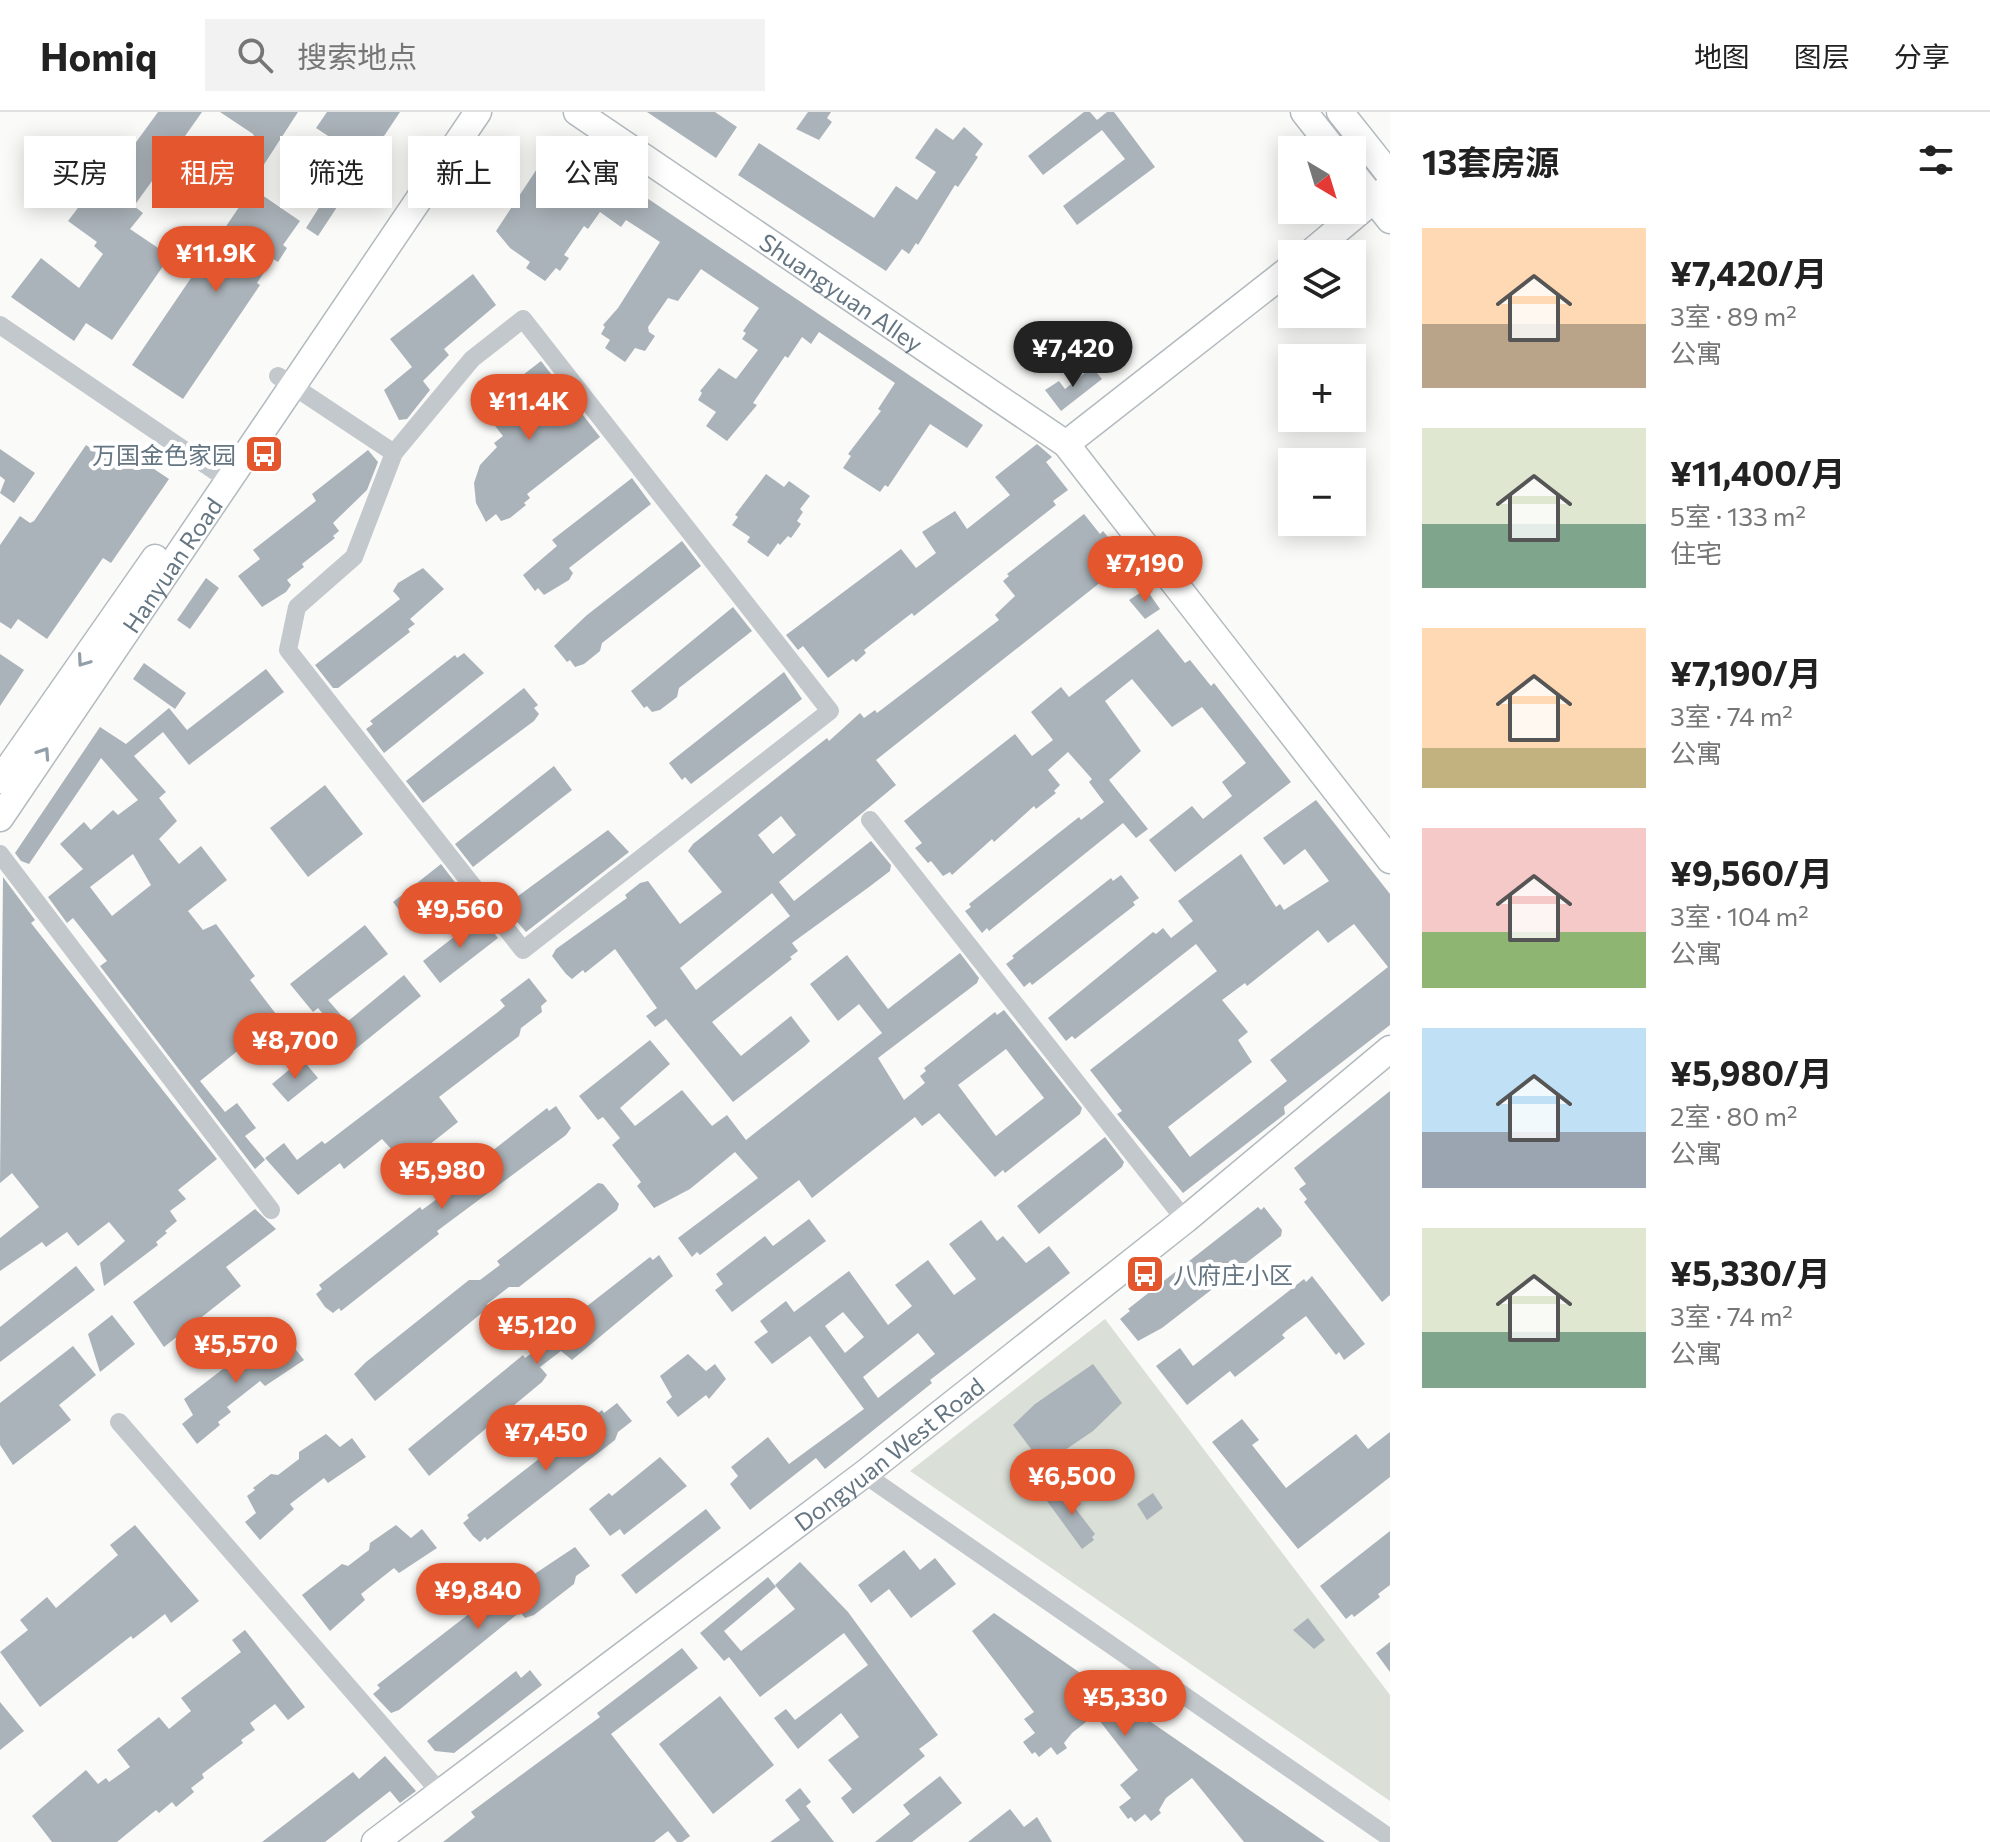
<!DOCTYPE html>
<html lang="zh">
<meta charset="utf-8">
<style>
:root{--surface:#fff;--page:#f2f2f2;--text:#222;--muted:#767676;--line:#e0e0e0;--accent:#e4572e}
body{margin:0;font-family:Commissioner,"Noto Sans SC",sans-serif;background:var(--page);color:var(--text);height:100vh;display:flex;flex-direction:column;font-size:30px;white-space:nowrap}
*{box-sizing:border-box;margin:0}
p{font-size:26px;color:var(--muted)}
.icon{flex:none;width:44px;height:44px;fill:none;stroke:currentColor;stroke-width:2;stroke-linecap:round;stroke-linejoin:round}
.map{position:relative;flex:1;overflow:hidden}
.details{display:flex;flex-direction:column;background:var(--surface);width:600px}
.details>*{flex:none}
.guide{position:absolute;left:24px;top:24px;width:760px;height:72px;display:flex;gap:16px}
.needle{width:52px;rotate:142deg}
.tools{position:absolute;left:1278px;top:24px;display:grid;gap:16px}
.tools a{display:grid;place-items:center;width:88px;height:88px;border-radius:0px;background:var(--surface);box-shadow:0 4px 20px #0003;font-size:40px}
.price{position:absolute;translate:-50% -68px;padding:0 18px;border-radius:28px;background:var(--accent);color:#fff;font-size:26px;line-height:52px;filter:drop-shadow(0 2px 4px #0008)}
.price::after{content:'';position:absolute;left:50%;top:48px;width:24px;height:18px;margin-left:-12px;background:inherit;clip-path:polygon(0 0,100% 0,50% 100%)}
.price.active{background:#222;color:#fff}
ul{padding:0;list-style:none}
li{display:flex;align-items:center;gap:24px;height:200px;padding:0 32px}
li span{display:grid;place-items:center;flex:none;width:224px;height:160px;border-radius:0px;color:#555}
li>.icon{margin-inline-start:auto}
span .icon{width:96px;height:96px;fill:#fffc;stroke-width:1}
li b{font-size:34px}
h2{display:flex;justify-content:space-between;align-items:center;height:96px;padding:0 32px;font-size:34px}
.pill{padding:0 28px;border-radius:0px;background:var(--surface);box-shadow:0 4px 20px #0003;font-size:28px;line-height:72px}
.pill.active{background:var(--accent);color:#fff}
header{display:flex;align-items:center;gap:48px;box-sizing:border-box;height:112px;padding:0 40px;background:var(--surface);border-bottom:2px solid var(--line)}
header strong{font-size:38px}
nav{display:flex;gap:44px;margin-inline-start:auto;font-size:28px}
.search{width:560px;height:72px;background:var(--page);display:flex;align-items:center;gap:20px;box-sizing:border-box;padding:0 28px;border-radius:0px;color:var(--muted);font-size:30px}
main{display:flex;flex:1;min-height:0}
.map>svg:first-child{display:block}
</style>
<header>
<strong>Homiq</strong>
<div class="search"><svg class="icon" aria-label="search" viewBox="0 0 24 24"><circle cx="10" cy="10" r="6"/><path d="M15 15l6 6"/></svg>搜索地点</div>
<nav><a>地图</a><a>图层</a><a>分享</a></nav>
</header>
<main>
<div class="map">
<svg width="1390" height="1730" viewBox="0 0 1390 1730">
<rect width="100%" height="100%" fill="#fafaf8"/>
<path fill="#dadfd7" d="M1105,1207l285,376v106l-480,-330z"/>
<path fill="#aab3b9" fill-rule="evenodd" d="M158,0h44l-24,34 6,5 -9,13 -7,-5 -34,47 9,7 -13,16 40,27 -58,84 -26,-17 -12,18 -63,-44 30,-39 38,30 24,-34 -9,-8 3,-4 -29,-21 28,-37 6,5z
M220,0h78l-35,54 -18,-13 10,-15 -2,-4z
M327,0h73l-34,51 2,2 -17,25 7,4 -9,13 -8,-6 -23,35 -12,-8 14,-22 -38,-27 9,-13 22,16 8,-12 12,8 18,-27 -35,-23z
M647,0h68l22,15 -21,31z
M808,0h23l-4,6 5,4 -13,18 -23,-11z
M1084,0h6l7,8 10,-8h7l41,55 -78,58 -14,-19 62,-47 -23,-29 -59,45 -15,-19z
M964,15l19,17 -8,11 3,2 -20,30 -3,-2 -37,60 -2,-2 -7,11 -7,-5 -16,22 -148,-96 21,-32 115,75 22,-32 21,14 19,-28 -21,-14 21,-30 17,12z
M564,30l419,283 -16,23 -37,-24 -42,63 -3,-2 -5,7 -37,-24 8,-12 -3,-2 33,-43 -3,-2 17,-26 -76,-51 -8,12 -9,-7 -14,21 -3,-2 -32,47 4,2 -30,36 -21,-15 10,-14 -18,-12 4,-7 -2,-2 19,-23 17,11 22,-29 -16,-11 4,-6 -3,-2 16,-23 -58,-39 -23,32 -10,-3 -20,29 1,5 6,4 -10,15 -10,-3 -10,14 -20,-14 5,-8 -9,-6 4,-7 -2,-2 15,-17 42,-66 -34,-22 -5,7 -21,-15 -12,17 -4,-3 -20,29 5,3 -9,13 -4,-3 -11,13 -19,-13 4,-6 -20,-14 -14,-17 56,-85z
M252,76l48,33 -17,24 4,3 -9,14 -5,-3 -16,24 3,2 -77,114 -51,-34z
M473,162l23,31 -52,44 5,6 -26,26 7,9 -23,29 -8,1 -15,-30 28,-23 -22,-28z
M541,249l59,76 -73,57 3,4 -6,5 2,2 -16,13 -9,3 -5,-7 -10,8 -10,-19 -2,-20 6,-18 17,-18 -3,-4 9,-7 -19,-24 21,-15 -4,-5z
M1092,255l10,12 -41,32 -16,-21 14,-9 6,8z
M151,330l8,8 -8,17 18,12 -58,84 -8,-5 -56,81 -29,-20 -7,10 -11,-7v-77l20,-29 10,7 4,-2 52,-76 29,20 15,-22 13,10z
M1037,332l15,13 -6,5 22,28 -15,11 3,4 -142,111 -2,-3 -48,37 2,3 -10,9 -3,-3 -25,19 -25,-32 -5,4 -12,-15 115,-86 15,19 20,-15 -14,-21 33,-21 12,18 43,-34 -15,-18z
M0,337l35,24 -21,30 -14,-10 5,-13 -5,-4z
M368,338l10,12 -11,28 -34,33 6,8 -6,5 2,2 -33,26 2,3 -17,13 4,5 -5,7 -24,15 -24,-31 22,-17 -7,-9 63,-49 -4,-7z
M766,362l18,13 5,-6 21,15 -10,13 3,3 -6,9 4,3 -10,14 -3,-2 -8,9 -2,-2 -10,14 -21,-15 3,-5 -18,-12 6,-8 -3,-2z
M632,366l19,26 -82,64 4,5 -4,7 -25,15 -6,-7 -3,3 -12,-16 34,-29 -5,-6z
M1084,402l16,20 3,-3 10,12 -4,3 9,12 -2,12 -240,190 20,25 -117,97 15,19 77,-60 20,24 -1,6 -21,16 -77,56 6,8 -8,6 2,2 -80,63 29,34 50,-40 19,25 -5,5 -72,56 -67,-83 -11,8 -9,-11 11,-8 -42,-59 -30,24 -2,-3 -11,9 -6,-5 -14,-18 4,-7 71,-51 -2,-3 15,-12 8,-2 32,43 42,-32 -34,-41 5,-7 134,-106 2,3 31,-28 4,5 11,-8 2,3 122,-93 -4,-5 20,-19 -12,-15 6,-5 -2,-2zM781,704l15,19 -23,19 -15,-19zM772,781l18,23 -94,74 -16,-22z
M682,429l19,25 -99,77 -2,8 -16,13 -9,3 -5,-7 -3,2 -13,-16 33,-31z
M423,456l21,21 -34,30 5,5 -7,5 2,3 -72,56h-5l-18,-23 85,-66 -7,-8 5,-8z
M206,466l13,10 -29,41 -13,-9z
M1146,477l14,20 -15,10 -16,-19z
M733,495l19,24 -73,57 -2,9 -17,13 -8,2 -5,-6 -3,2 -13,-17z
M1158,517l27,34 5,-3 21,26 3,-3 77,99 -116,90 -26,-32 43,-34 11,13 29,-23 -10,-14 24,-19 -44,-56 -30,20 -40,-48 -27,22 36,50 -32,29 39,49 -12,9 -13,-15 -134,108 -2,-3 -5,5 -17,-22 6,-4 -2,-3 110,-87 2,3 23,-18 -15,-20 3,-3 -24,-27 -20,18 12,15 -6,6 2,2 -20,16 -2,-3 -40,36 -2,-3 -40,36 -2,-3 -7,4 -12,-15 -3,2 -13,-15 7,-5 -18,-22 111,-87 17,22 21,-16 -22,-28 30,-25 8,10z
M464,541l20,20 -100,80 -18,-24 7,-5 -3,-3 85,-66 2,3z
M0,542l24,16 -24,36z
M144,551l42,30 -11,16 -42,-30z
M266,557l18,23 -95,73 -26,-33 -29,24 32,36 -7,6 18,23 -18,18 20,25 22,-18 26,34 -39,31 15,19 13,-6 39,52 -5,4 29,38 -79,63 25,31 12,-9 19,25 -11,8 20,24 -10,9 -155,-203 7,-5 -34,-43 -6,5 -19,-26 35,-28 -23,-25 24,-22 7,8 22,-20 5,5 20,-15 -37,-42 -72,106 -8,-3 -6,-8 85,-126 26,17 43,-36 18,22zM133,742l18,31 -39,31 -22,-29z
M784,560l18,27 -111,85 -6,-7 -3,3 -13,-17z
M524,576l14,17 -4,3 5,6 -5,7 -111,82 -17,-22z
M554,654l18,24 -99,77 -18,-23z
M325,673l38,49 -55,43 -38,-49z
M1316,688l74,94v131l-106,82 1,7 -102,79 -66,-79 5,-3 -32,-41 127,-99 -21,-27 -121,95 -3,-3 -6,5 -18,-23 105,-86 3,2 7,-6 8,10 22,-17 -15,-20 63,-47 35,53 4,-3 4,6 45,-29 -24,-32 -21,16 -21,-27zM1354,812l34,43 -118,93 17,21 -97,76 -22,-30 84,-65 -14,-22 10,-8 -26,-32 23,-17 2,3 71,-56 10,13z
M608,718l21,22 -103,80 -20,-23 10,-8 -2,-2z
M441,752l23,30 -48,38 -23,-30z
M1121,763l18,23 -6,4 2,3 -103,80 -2,-3 -6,5 -18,-23 8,-6 -2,-2 99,-78 2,3z
M3,765l32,43 -4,3 186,236 -39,31 8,9 -16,12 7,10 -12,10 2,2 -11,9 2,3 -54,41 -4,-23 25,-22 -16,-19 -31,24 -11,-14 -21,15 -4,-5 -42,29v-33l39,-31 -27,-34 -12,10z
M481,804l17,22 -58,45 -17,-22z
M365,813l23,29 -60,46 19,22 57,-47 17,21 -74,60 -17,-21 7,-5 -19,-22 -5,4 -23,-28z
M960,841l19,25 -2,5 -99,75 26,42 21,-17 -5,-7 6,-5 -2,-3 71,-56 2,3 7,-5 78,98 -2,6 -75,59 -2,-3 -8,7 -56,-64 -17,13 -7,-9 -103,81 -13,-18 -99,75 -3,-3 -5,5 -14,-19 80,-60 -23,-26 -45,37 -36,19 -17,-22 4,-4 -29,-37 8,-7 -17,-21 -5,3 -19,-24 71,-56 20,24 -50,44 15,18 47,-36 30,36 15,-11 19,25 136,-107 -23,-29 -21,17 -28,-37 37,-29 41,54zM1006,937l38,49 -48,38 -38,-51z
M529,866l18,23 -6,5 1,6 -21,16 -2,8 -80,61 19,25 -53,42 -23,-25 -38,30 -4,-6 -42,32 -33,-37 19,-15 13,17 25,-19 3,3 173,-132 7,-6 -5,-6z
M302,947l16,19 -30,24 -16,-18z
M1390,979v204l-8,7 -78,-100 3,-3 -8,-10 7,-5 -12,-16z
M556,994l15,22 -5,7 -129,96 2,3 -98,77 -2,-3 -6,5 -8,-6 -9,-13 6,-5 -3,-4 101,-78 2,3 27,-20 -3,-3 101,-79 2,3z
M1105,1025l19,25 -2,5 -83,67 -22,-28z
M598,1071l5,1 16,20 -2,6 -98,77h-10l-22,17 2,3 -114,94 -21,-27 12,-12 103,-82h11l20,-15 -3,-4z
M1258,1095l3,3 3,-3 18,23 -1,6 -119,92 -24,13 -18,-22 10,-8 -2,-2z
M255,1097l21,20 -50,38 15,19 -77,61 -31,-45z
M809,1107l17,22 -94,71 -17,-22 8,-6 -7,-10 49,-38 8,10z
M981,1108l16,21 6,-5 23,27 23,-17 21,27 -140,107 2,3 -107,86 -9,-11 -66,52 -20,-26 8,-8 -7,-9 37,-30 21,27 75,-55 -54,-73 -38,28 -18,-22 14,-10 -8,-11 26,-20 8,11 55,-41 39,54 24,-19 -17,-21 33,-25 26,35 22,-16 -27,-35zM843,1200l21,25 -19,16 -20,-27zM918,1221l17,21 -57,44 -15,-21z
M659,1143l14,21 -101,84 -11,-9 -21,16 7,8 -5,7 -113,94 -21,-27 115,-94 2,3 7,-5 3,4 18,-19 -3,-3 100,-78 3,3z
M76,1154l19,24 -95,72v-35z
M1312,1164l53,68 -21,16 -5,-8 -3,3 -30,-39 -20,15 -4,4 3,3 -50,39 -5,-6 -43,34 -31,-39 24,-18 13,18 111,-87 2,3z
M112,1203l23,29 -35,28 -12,-38z
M263,1226l14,12 12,-9 15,19 -39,26 -5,-5 -33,26 4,5 -13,10 2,3 -23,19 -15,-20 11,-9 -9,-16z
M73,1234l23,29 -37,30 12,15 -58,45 -13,-20v-42z
M688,1242l18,17 9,-7 11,15 -17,20 -3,-4 -28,22 -12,-15 6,-5 -12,-21z
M1093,1252l29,39 -29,28 -50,34 -30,-40 22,-21z
M617,1291l15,18 -14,11 -3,8 -128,100 -2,-3 -5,5 -7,-6 -10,-13 6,-5 -2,-3 135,-105 2,3z
M1242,1307l17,21 -7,5 34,43 70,-54 12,15 22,-17v45l-92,72 -86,-107z
M326,1322l14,13 12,-9 14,19 -38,26 -4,-5 -34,26 4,5 -34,31 -15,-18 11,-9 -9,-17 8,-6 -2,-2 18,-14 7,1 21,-16v-7z
M660,1345l27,29 -63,49 -4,-6 -10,7 -21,-27 20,-16 3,3z
M1068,1375l13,17 -6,4 20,26 -3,3 2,3 -12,9 -35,-48z
M1153,1381l10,15 -16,12 -10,-16z
M706,1397l15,19 -85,66 -15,-19z
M135,1413l64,76 -28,22 -6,-9 -32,25 -2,-3 -91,71 -40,-55 28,-22 -8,-10 27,-23 9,11 62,-53 -8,-10z
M396,1413l15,13 11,-9 15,19 -38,25 -5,-5 -33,26 4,6 -35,31 -28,-36 40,-31 6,2 21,-16 1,-7z
M1390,1419v54l-12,9 2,3 -26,20 -2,-3 -6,5 -26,-33z
M575,1435l15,19 -14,10 -2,8 -40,31 -9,3 -5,-6 -121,98 -8,3 -18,-19 7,-6 -3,-3 101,-78 3,3 6,-5 5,6 38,-34z
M904,1438l16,20 15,-12 21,26 -45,34 -22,-29 -18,14 -13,-18z
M800,1450l48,50 90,123 -19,14 6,7 -72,58 -12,-16 11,-9 -24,-29 31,-23 -18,-24 -43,36 -24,-31 12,-9 9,11 73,-55 -24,-32 -84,64 -31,-40 -5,4 -24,-28 68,-56 8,10 -52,44 17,20 54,-42 -20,-24z
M994,1501l138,96 14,14 2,-3 177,122h-81l-52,-64 -26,20 -7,12 2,3 -10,8 -6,-7 -10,8 -4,-5 -3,2 -9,-12 12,-9 -11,-13 18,-15 -43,-55 -23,18 -8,10 3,5 -10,7 -6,-8 -12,10 -4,-5 -3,2 -9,-12 12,-9 -11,-14 10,-7 -62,-81z
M1308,1506l17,22 -11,9 -21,-19z
M245,1518l60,77 -17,13 -13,-16 -25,19 5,7 -14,10 2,3 -41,31 2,4 -13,10 3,4 -18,15 -4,-5 -13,11 -3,-3 -39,32h-65l-20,-26 54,-46 12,14 8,-6 3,4 21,-15 -13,-17 42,-33 10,12 22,-18 -10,-13 60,-46 -9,-12z
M1390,1530v30l-14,-19z
M682,1536l16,20 -87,66 79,102 -8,6h-5l-9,-11 -14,11h-211l32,-25 -4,-5 129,-95 -3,-4z
M530,1558l12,15 -88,68 -19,-2 -8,-10 89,-70 5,7z
M720,1584l54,69 -61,49 -54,-70z
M0,1590l24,29 -24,19z
M385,1644l31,35 -16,12 -10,-12 -65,51h-63l91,-70 6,7z
M940,1664l22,27 -50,39h-37l35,-28 -7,-9z
M800,1676l11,14 -5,4 28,36h-64l30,-22 -15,-20z
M1010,1697l14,18 13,-10 15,25h-84z"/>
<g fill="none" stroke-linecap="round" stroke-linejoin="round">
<defs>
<g id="secondary">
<path id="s1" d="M577,0l489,332 324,416"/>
<path d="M1304,0l30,38"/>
<path d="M1340,0l50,63"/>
<path d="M1352,60l38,48"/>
<path d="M1309,142l81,-68"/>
<path d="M1066,332l226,-177"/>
<path d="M0,668l155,-222"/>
<path id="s2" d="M0,706l478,-706"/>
<path id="s3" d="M375,1730l489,-368 321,-254 205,-171"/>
</g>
</defs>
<use href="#secondary" stroke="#b3babf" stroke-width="29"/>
<path stroke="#c3c8cc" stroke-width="18" d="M0,213l215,146
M278,264l116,77 -40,104 -57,50 -9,43 235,300 307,-239 -307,-392 -51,40 -78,94
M870,708l315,400
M0,742l271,356
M119,1310l320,369
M864,1362l526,364"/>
<use href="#secondary" stroke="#fff" stroke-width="26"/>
</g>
<defs><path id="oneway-chevron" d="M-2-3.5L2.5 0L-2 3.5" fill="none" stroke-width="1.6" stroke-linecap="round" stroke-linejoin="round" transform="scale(2)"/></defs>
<g stroke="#939fa8">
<use href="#oneway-chevron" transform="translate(83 549) rotate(125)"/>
<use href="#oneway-chevron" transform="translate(44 641) rotate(-56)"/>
</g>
<defs>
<symbol id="bus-square" viewBox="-11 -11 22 22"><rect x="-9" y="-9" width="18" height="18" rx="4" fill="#e4572e" stroke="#fff"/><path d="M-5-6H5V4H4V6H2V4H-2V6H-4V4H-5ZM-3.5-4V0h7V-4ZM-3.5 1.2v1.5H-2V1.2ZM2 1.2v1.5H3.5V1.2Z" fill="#fff"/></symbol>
</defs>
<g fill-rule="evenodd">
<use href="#bus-square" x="242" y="320" width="44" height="44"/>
<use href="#bus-square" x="1123" y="1140" width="44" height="44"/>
</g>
<g text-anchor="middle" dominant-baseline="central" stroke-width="8" stroke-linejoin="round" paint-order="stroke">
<g font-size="24" fill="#657683" stroke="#fff">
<text stroke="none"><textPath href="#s1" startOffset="320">Shuangyuan Alley</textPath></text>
<text stroke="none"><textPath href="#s2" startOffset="306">Hanyuan Road</textPath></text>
<text stroke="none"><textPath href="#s3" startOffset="644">Dongyuan West Road</textPath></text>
</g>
<g font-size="24" fill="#657683" stroke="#fff" text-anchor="end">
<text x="236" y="342">万国金色家园</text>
<text x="1173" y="1162" text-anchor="start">八府庄小区</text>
</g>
</g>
</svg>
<div class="tools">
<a><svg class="needle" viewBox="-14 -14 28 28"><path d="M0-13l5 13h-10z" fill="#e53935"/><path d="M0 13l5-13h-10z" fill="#767676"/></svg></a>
<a><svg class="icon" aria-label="layers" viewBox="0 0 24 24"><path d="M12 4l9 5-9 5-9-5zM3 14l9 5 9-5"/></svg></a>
<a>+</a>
<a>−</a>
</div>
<b class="price" style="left:216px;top:182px">¥11.9K</b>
<b class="price active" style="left:1073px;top:277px">¥7,420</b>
<b class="price" style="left:529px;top:330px">¥11.4K</b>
<b class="price" style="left:1145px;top:492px">¥7,190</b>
<b class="price" style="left:460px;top:838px">¥9,560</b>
<b class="price" style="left:295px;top:969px">¥8,700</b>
<b class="price" style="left:442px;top:1099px">¥5,980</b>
<b class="price" style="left:537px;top:1254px">¥5,120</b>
<b class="price" style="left:236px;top:1273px">¥5,570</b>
<b class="price" style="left:546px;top:1361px">¥7,450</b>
<b class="price" style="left:1072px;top:1405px">¥6,500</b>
<b class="price" style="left:478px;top:1519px">¥9,840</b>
<b class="price" style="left:1125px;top:1626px">¥5,330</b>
<div class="guide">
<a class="pill">买房</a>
<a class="pill active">租房</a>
<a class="pill">筛选</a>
<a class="pill">新上</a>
<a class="pill">公寓</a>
</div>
</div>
<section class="details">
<h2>13套房源<svg class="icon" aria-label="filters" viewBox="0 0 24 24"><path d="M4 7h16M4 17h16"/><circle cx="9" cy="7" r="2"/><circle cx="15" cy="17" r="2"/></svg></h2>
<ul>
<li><span style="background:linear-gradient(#ffd9b3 60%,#b9a48a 0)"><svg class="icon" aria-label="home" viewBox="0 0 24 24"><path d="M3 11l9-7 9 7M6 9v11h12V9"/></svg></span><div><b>¥7,420/月</b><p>3室 · 89 m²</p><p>公寓</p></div></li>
<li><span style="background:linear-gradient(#dfe7d0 60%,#7fa58c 0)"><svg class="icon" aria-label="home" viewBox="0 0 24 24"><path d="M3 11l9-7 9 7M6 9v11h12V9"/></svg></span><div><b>¥11,400/月</b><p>5室 · 133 m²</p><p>住宅</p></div></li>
<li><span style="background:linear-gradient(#ffd9b3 75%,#c2b280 0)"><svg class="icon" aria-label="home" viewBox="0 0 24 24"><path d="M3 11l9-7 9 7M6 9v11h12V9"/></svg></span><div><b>¥7,190/月</b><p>3室 · 74 m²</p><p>公寓</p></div></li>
<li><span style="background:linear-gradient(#f6c9c9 65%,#8fb573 0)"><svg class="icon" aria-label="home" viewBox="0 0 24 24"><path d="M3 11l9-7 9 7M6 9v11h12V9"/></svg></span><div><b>¥9,560/月</b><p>3室 · 104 m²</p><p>公寓</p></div></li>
<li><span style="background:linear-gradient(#bfe0f5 65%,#9aa5b1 0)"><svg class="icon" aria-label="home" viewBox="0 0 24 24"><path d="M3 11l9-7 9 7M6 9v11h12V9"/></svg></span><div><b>¥5,980/月</b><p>2室 · 80 m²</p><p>公寓</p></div></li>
<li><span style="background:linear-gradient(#dfe7d0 65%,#7fa58c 0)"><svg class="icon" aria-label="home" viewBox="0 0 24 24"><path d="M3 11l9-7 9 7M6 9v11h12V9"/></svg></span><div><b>¥5,330/月</b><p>3室 · 74 m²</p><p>公寓</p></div></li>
</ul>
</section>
</main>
